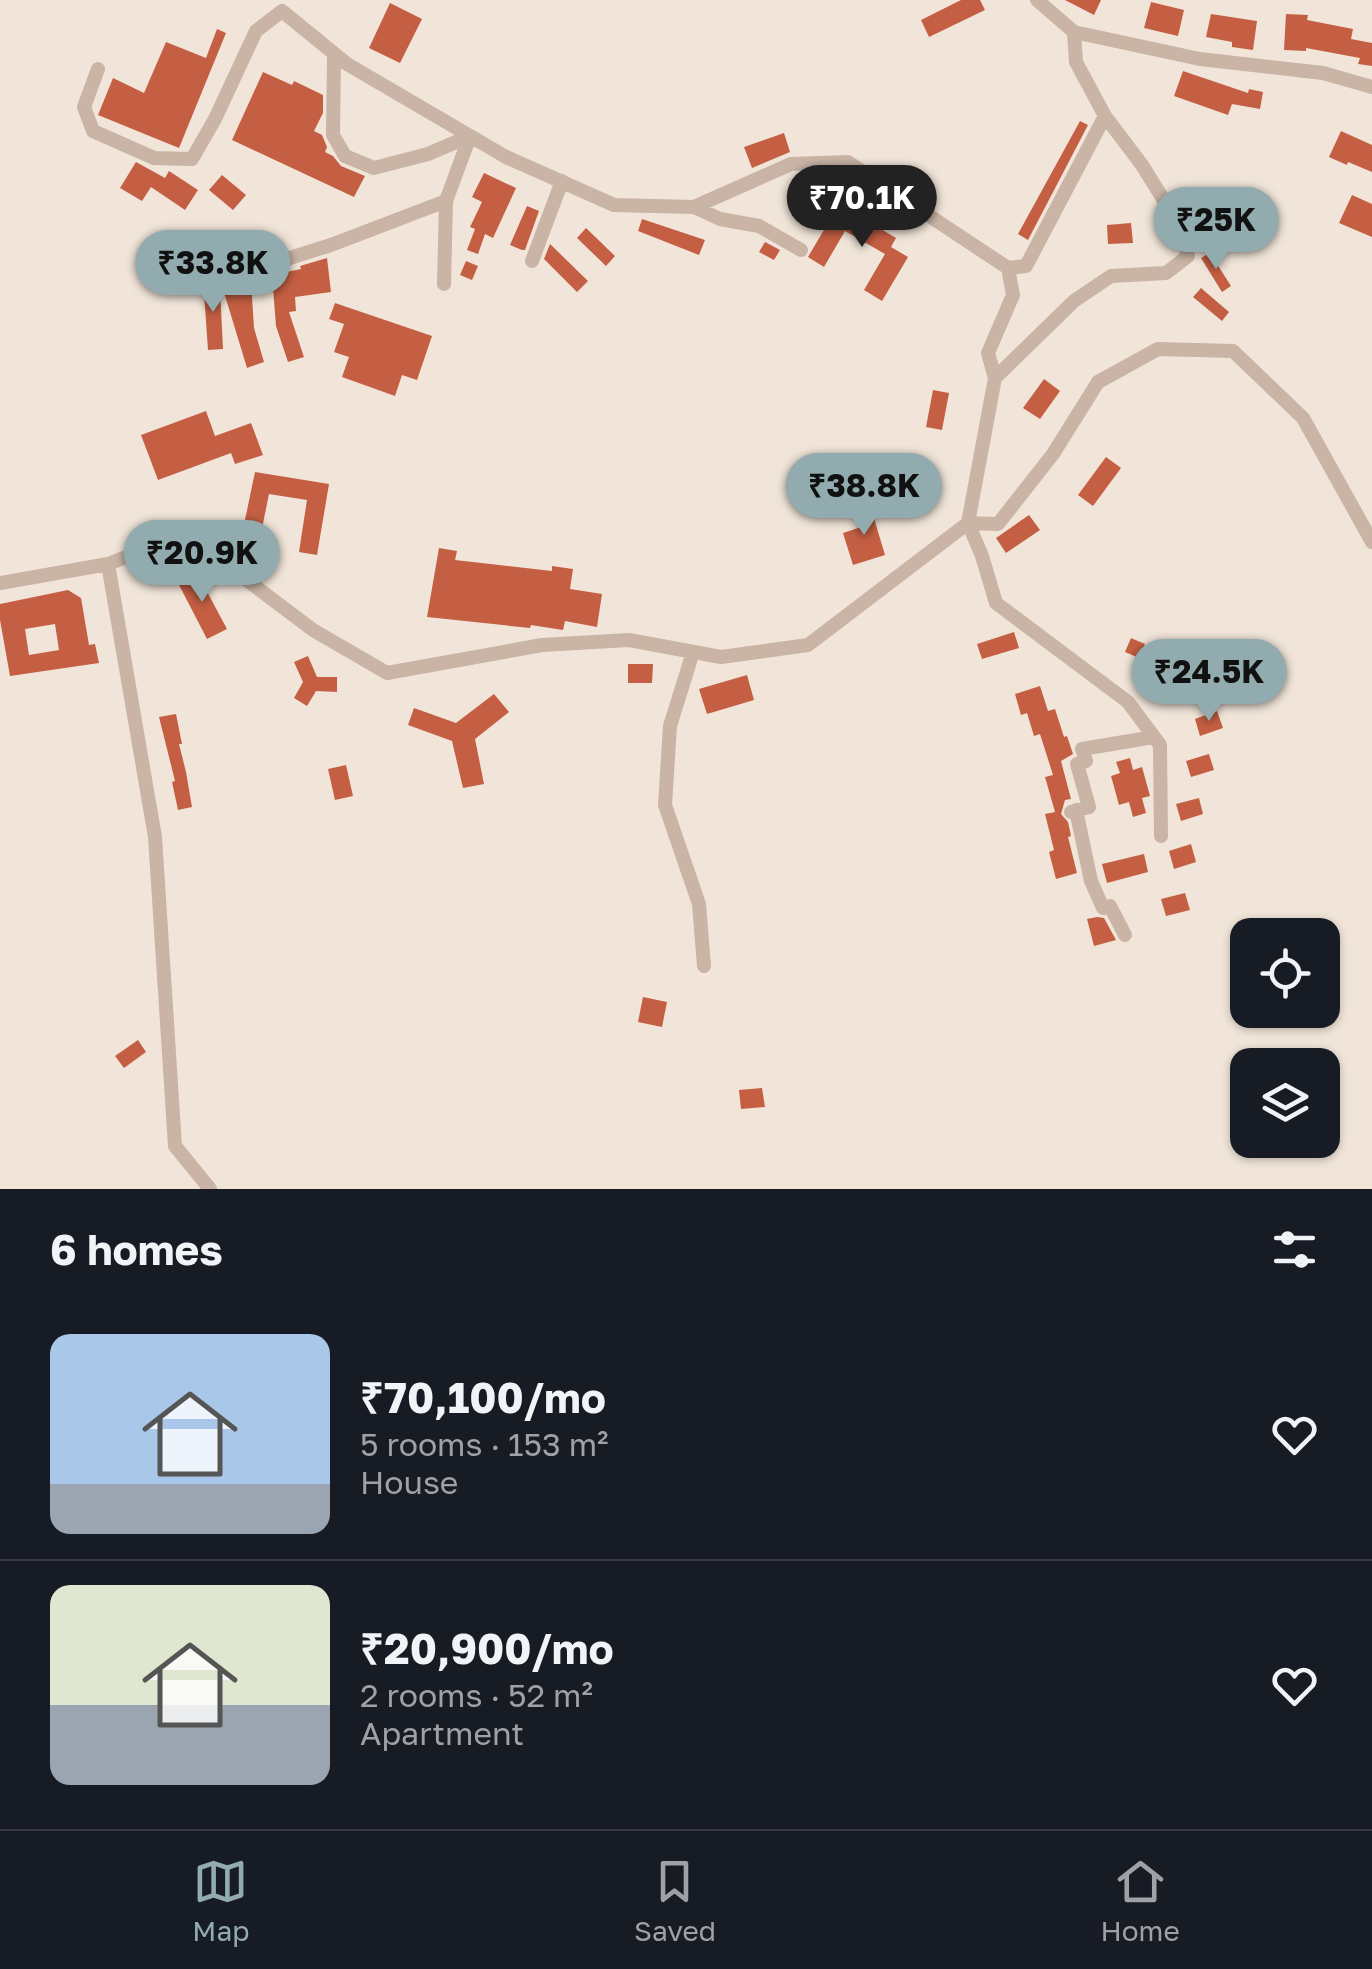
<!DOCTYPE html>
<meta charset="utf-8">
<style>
:root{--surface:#171b24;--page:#242831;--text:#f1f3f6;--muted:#9ea1a6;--line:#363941;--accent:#91abae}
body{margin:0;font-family:"Golos Text",sans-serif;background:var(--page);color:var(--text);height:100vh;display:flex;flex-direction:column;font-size:38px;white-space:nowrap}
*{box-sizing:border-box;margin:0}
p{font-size:32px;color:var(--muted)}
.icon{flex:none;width:55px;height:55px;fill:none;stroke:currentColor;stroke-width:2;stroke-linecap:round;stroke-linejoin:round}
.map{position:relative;height:1189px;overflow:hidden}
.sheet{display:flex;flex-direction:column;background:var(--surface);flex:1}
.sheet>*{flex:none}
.fabs{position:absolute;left:1230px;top:918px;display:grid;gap:20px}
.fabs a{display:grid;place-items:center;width:110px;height:110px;border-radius:20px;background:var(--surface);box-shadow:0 2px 8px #0004;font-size:50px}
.price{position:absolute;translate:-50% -85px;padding:0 22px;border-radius:35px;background:var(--accent);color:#111;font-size:32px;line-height:65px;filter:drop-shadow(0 2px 5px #0008)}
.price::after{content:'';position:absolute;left:50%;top:60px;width:30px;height:22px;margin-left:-15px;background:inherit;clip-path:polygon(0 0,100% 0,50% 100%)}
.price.on{background:#222;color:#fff}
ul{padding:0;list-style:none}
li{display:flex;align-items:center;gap:30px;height:250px;padding:0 50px}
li+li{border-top:2px solid var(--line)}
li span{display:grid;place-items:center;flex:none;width:280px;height:200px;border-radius:20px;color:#555}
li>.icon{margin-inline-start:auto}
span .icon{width:120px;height:120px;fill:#fffc;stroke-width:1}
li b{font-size:42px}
h2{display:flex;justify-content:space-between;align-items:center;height:120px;padding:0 50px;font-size:42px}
.tab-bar{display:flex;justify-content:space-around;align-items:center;height:140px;border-top:2px solid var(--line);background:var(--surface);font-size:28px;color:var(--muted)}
.tab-bar a{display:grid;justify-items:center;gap:5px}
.tab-bar .on{color:var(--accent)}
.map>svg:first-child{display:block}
</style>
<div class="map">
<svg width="1372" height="1189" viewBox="0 0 1372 1189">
<rect width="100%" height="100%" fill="#f1e5d9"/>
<path fill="#c55f43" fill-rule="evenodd" d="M961,0h19l5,10 -56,27 -8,-17z
M1065,0h36l-7,15z
M1151,2l33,8 -6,26 -34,-8z
M390,3l32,16 -22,44 -31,-15z
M1211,14l46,7 -4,29 -21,-3v-5l-26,-5z
M1286,14l22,1 -1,5 46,9 -2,10 21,4v23l-14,-2 2,-6 -54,-10v3l-22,-1z
M217,29l9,4 -47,115 -81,-33 15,-37 31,15 22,-51 40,16z
M1183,71l65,22 1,-4 14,3 -3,17 -28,-5 -4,11 -54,-19z
M263,72l29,13 2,-4 29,14v18l-9,18 8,4 5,12 -2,5 8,4 8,10 24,10 -11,21 -122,-57z
M1080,121l8,4 -60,115 -10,-6z
M1341,131l31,14v27l-24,-10 -1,3 -18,-8z
M784,133l6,19 -38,16 -8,-21z
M136,162l29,16 4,-7 29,19 -13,20 -34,-23 -9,14 -22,-13z
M484,173l32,15 -23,50 -8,-4 -7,20 -11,-4 8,-21 -5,-2 12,-25 -10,-5z
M222,175l24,20 -13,15 -24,-20z
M1352,195l20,9v33l-33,-14z
M527,206l12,5 -14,39h-3l-12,-5z
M835,211l15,9 4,-7 42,25 -5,9 17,10 -26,44 -18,-11 21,-36 -40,-23 -21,36 -16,-10z
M642,219l63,21 -6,15 -61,-24z
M1131,223l2,20 -25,1 -1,-19z
M586,228l29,28 -9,10 -29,-28z
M765,242l15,8 -6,10 -15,-8z
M550,244l38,37 -11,11 -33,-33z
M1210,253l21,33 -9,6 -21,-34z
M327,258l4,34 -36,5 1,14 -7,1 15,45 -16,5 -12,-36 -4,-51 29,-6 -1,-3z
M466,261l12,5 -6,14 -12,-5z
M203,279h10l2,7 5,3 3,60 -15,1z
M251,281l3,47 10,34 -17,6 -24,-79z
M1201,288l28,24 -7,9 -29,-24z
M335,303l97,33 -15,44 -15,-5 -7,21 -53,-19 7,-20 -15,-5 10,-28 -15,-5z
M1044,379l16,12 -20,28 -17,-11z
M933,390l16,3 -7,37 -16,-3z
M206,411l9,25 36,-13 12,32 -28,9 -4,-11 -73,27 -17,-45z
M1106,457l15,11 -28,38 -15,-11z
M255,472l74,12 -12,71 -18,-3 8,-52 -38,-6 -10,49 -18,-4z
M870,505l15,50 -32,10 -10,-32 18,-6 -6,-16z
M1029,515l11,15 -34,23 -10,-15z
M439,548l18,3 -2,9 97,11v-5l21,3 -3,20 32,5 -5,33 -32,-6 -2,9 -32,-5 -1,3 -103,-11z
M196,571l31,58 -20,10 -30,-58z
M68,590l13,8 8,47 6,-1 4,19 -89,13 -10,-56v-16zM55,624l4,26 -30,5 -4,-26z
M1014,632l5,16 -37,11 -5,-15z
M1131,638l14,6 -6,14 -14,-6z
M308,656l9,21h20v15l-21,-1 -9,15 -13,-8 9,-16 -9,-20z
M628,664h25l-1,19h-24z
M1227,669l6,16 -23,8 -5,-16z
M747,675l7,25 -47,14 -8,-25z
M1040,686l8,25 7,-2 9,28 3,-1 6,18 -12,7 10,38 -6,1 -4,14 7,8 3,14 -3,1 9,36 -21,6 -7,-27 5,-2 -9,-36 10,-2 -10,-35 8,-2 -13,-41 -6,2 -7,-23 -6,2 -6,-21z
M494,694l15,18 -34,27 9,45 -21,4 -11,-47 -44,-16 6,-17 42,15z
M1217,711l6,17 -23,8 -5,-17z
M176,714l6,30h-3l7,28 6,35 -14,3 -6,-28 3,-1 -16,-64z
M1209,754l5,16 -23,7 -5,-16z
M1130,758l3,12 9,-3 8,29 -8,2 4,15 -13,4 -4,-15 -10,3 -8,-29 9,-3 -4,-11z
M346,765l7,31 -18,4 -7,-31z
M1199,798l4,16 -22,7 -5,-17z
M1191,844l5,18 -22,7 -5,-18z
M1144,854l4,18 -41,11 -5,-19z
M1185,893l5,17 -24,6 -5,-17z
M1097,917l7,1 12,22 -22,6 -7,-27z
M643,997l24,5 -5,25 -24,-5z
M138,1040l8,12 -22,16 -9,-12z
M762,1088l3,19 -24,2 -2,-19z"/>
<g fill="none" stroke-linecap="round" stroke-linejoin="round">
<path stroke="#c9b4a5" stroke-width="14" d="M1037,0l37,32 126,27 123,14 49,14
M334,54l-1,81 12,21 29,12 54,-14 42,-18 -24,65 -2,83
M98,69l-14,38 9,24 61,27 38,1 23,-40 41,-88 26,-20 65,53 159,93 108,48 80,2 97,-43 57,-2 160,106 5,27 -25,58 7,25 -27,145 14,33 14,47 132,99 32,43 1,91
M694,207l26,12 39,7 42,24
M532,261l30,-80
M1008,268l18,-2 79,-150
M223,279l108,-34 115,-44
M995,378l79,-77 37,-25 55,-3 22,-17 -15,-41 -31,-50 -37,-49 -29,-54 -2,-30
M108,564l47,273 20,309 35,43
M0,583l108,-19 70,-27 62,38 73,55 74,43 155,-28 87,-5 92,17 87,-12 160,-122 30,1 55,-70 45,-72 60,-33 75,2 70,67 69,124
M693,652l-23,74 -5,79 34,99 5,62
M1076,810l15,71 12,27 7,-2 15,29
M1071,812l18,-5 -12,-43 9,-3 -4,-12 72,-12"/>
</g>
</svg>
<div class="fabs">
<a><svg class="icon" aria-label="locate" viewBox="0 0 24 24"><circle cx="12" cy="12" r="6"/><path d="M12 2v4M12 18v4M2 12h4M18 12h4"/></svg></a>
<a><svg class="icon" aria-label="layers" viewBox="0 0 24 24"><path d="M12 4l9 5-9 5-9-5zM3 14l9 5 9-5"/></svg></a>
</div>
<b class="price on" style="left:862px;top:250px">₹70.1K</b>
<b class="price" style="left:1216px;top:272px">₹25K</b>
<b class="price" style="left:213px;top:315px">₹33.8K</b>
<b class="price" style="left:864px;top:538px">₹38.8K</b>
<b class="price" style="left:202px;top:605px">₹20.9K</b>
<b class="price" style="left:1209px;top:724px">₹24.5K</b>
</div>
<section class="sheet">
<h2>6 homes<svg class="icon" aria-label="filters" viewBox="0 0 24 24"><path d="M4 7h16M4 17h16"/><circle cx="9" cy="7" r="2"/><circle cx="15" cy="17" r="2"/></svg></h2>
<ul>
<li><span style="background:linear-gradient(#a9c7e8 75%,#9aa5b1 0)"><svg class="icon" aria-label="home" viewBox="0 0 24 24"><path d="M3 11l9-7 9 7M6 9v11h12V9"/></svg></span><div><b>₹70,100/mo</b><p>5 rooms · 153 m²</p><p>House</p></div><svg class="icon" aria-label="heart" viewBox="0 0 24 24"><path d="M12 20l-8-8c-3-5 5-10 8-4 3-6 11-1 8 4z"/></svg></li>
<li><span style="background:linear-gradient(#dfe7d0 60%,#9aa5b1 0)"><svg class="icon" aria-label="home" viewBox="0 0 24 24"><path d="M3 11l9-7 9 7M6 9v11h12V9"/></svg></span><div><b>₹20,900/mo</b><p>2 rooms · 52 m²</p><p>Apartment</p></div><svg class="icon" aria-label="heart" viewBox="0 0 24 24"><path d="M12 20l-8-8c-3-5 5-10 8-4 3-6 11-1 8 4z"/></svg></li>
</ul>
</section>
<nav class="tab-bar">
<a class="on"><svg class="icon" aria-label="map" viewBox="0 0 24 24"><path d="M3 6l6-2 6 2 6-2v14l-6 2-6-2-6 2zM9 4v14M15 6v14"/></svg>Map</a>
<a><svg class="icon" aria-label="saved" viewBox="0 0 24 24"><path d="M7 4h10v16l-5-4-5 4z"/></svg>Saved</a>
<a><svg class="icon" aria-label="home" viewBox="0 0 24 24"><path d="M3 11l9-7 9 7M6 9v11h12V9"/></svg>Home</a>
</nav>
